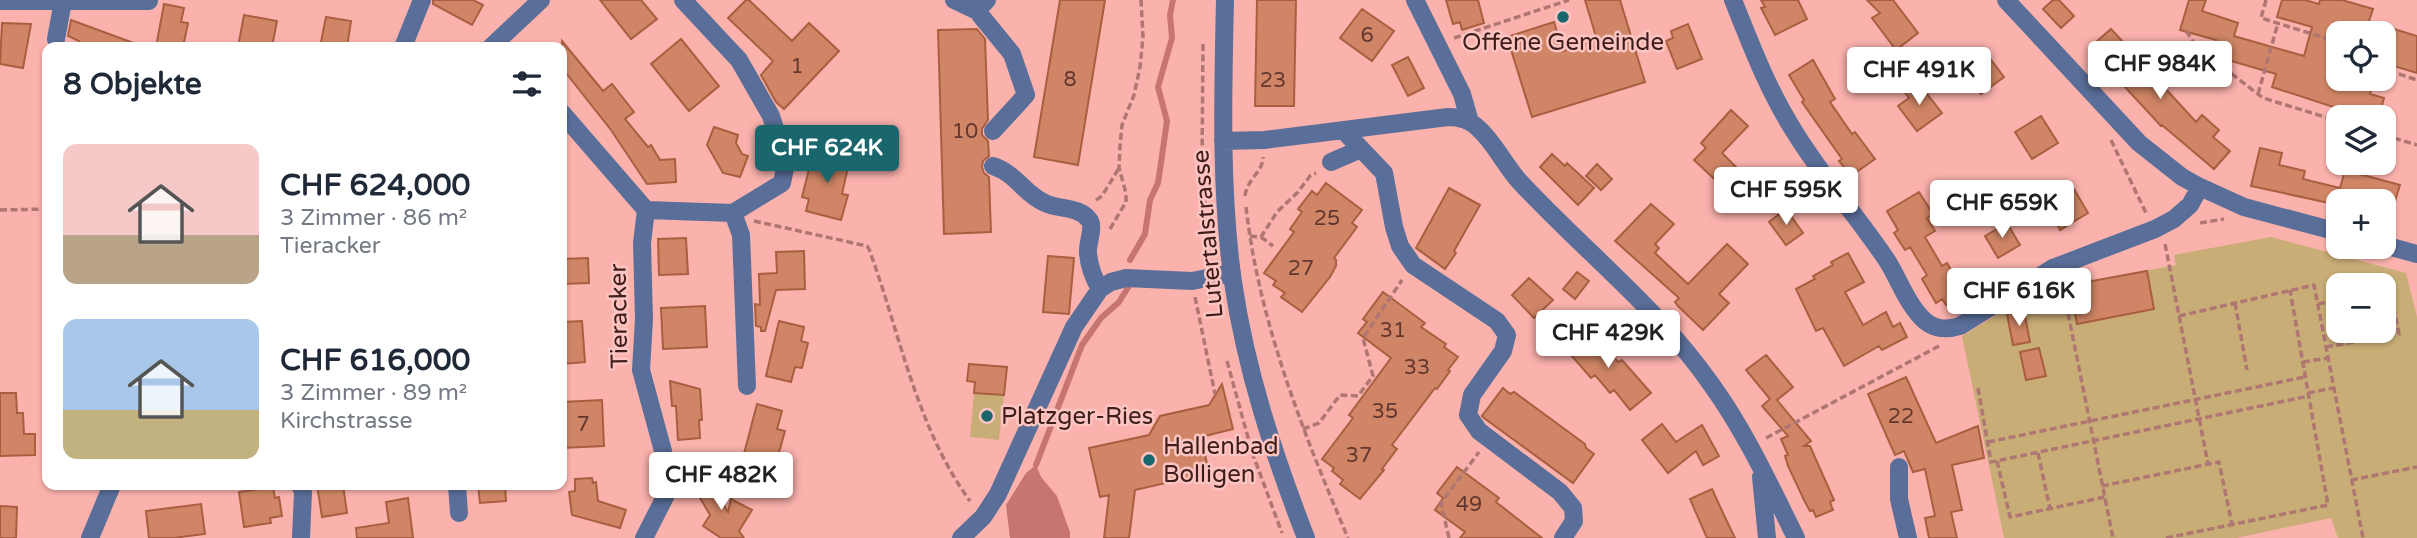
<!DOCTYPE html>
<html lang="de">
<meta charset="utf-8">
<style>
:root{--surface:#fff;--page:#f2f2f3;--text:#1f2937;--muted:#747a83;--accent:#19666d}
body{margin:0;font-family:"Varela Round",sans-serif;background:var(--page);color:var(--text);height:100vh;display:flex;flex-direction:column;font-size:26px;white-space:nowrap}
*{box-sizing:border-box;margin:0}
p{font-size:23px;color:var(--muted)}
.icon{flex:none;width:38px;height:38px;fill:none;stroke:currentColor;stroke-width:2;stroke-linecap:round;stroke-linejoin:round}
.map{position:relative;flex:1;overflow:hidden}
.side{position:absolute;left:42px;top:42px;width:525px;height:448px;display:flex;flex-direction:column;background:var(--surface);border-radius:14px;box-shadow:0 2px 5px #0004}
.side>*{flex:none}
.controls{position:absolute;left:2326px;top:21px;display:grid;gap:14px}
.controls a{display:grid;place-items:center;width:70px;height:70px;border-radius:14px;background:var(--surface);box-shadow:0 2px 5px #0004;font-size:35px}
.price{position:absolute;translate:-50% -60px;padding:0 16px;border-radius:7px;background:#fff;color:#222;font-size:23px;line-height:46px;filter:drop-shadow(0 2px 4px #0008)}
.price::after{content:'';position:absolute;left:50%;top:42px;width:21px;height:16px;margin-left:-10px;background:inherit;clip-path:polygon(0 0,100% 0,50% 100%)}
.price.active{background:var(--accent);color:#fff}
ul{padding:0;list-style:none}
li{display:flex;align-items:center;gap:21px;height:175px;padding:0 21px}
li span{display:grid;place-items:center;flex:none;width:196px;height:140px;border-radius:14px;color:#555}
li>.icon{margin-inline-start:auto}
span .icon{width:84px;height:84px;fill:#fffc;stroke-width:1}
li b{font-size:30px}
h2{display:flex;justify-content:space-between;align-items:center;height:84px;padding:0 21px;font-size:30px}
.map>svg:first-child{display:block}
</style>
<div class="map">
<svg width="2417" height="538" viewBox="0 0 2417 538">
<rect width="100%" height="100%" fill="#fbb2ad"/>
<path fill="#c9ad76" fill-rule="evenodd" d="M2271,237l135,36 11,44v221h-79l-7,-20 -95,20h-232l-42,-202 74,-45 140,-26 -2,-10zM2338,285h46v46h-46z
M974,393l30,2 -5,45 -29,-3z"/>
<path fill="#c67571" d="M1036,465l5,12 16,19 13,36v6h-60l-4,-33 20,-32z"/>
<g fill="none" stroke-linecap="round" stroke-linejoin="round">
<path stroke="#c67571" stroke-width="6" d="M1130,260l15,-26 5,-34 8,-17 9,-62 -9,-34 14,-49 -2,-23 3,-15
M1036,465l46,-120 19,-27 18,-16 10,-16"/>
</g>
<path fill="#d08666" stroke="#a95f3f" stroke-width="2" d="M433,0h40l10,5 -11,20 -39,-21z
M600,0h41l16,19 -26,20z
M746,0h3l43,41 17,-18 30,28 -55,58 -8,-7 -15,-27 12,-14 -45,-43z
M1060,0h45l-27,165 -44,-8z
M1257,0h39l-2,106h-39z
M1446,0h32l6,23 -22,7 -2,-8 -7,2z
M1585,0h35l25,82 -113,35 -25,-80 47,-15 9,29 34,-11z
M1761,0h37l9,19 -32,16 -14,-27 4,-1z
M1867,0h26l25,33 -22,17 -24,-32 8,-5z
M2053,0h6l15,16 -13,12 -18,-19z
M2189,0h17l-4,11 36,12 -4,13 70,20 8,-29 -35,-10 5,-17h23l14,4 1,-4h22l31,9 -8,24h-27v17l-9,29h45l-4,15 14,4 -5,19h-15l-92,-30 4,-13 -65,-19 5,-15 -36,-10z
M164,4l20,4 -3,14 7,1 -5,24h-27z
M1362,9l32,22 -22,30 -32,-23z
M244,15l33,6 -5,26h-34z
M326,17l25,4 -4,26h-27z
M71,20l68,25v2h-62l2,-6 -11,-5z
M2,23l29,1 -8,44 -23,-4z
M1688,24l14,35 -25,10 -11,-28 7,-3 -2,-7z
M2384,26l33,10v37l-33,-10z
M977,29l8,10 3,81 -6,9v6l6,6 1,15 -6,5 -1,6 2,6 5,4 2,55 -47,2 -6,-204z
M2111,29l13,14 -3,3 41,44 3,-2 31,34 6,-7 17,15 -6,7 17,14 -16,18 -52,-44 -1,1 -72,-78z
M681,39l38,47 -30,25 -38,-47z
M562,41l41,50 9,-7 22,28 -9,7 23,28 3,-2 9,15 15,-1 1,23 -29,2 -36,-54 -49,-62z
M1982,48l22,29 -23,17 -22,-29z
M1408,57l16,31 -16,8 -16,-31z
M1813,60l22,39 -5,3 22,32 3,-2 20,27 -24,17 -12,-15 3,-2 -40,-57 2,-2 -15,-25z
M1916,80l26,33 -25,18 -19,-25 11,-8 -6,-8z
M1731,110l17,16 -26,27 19,19 -16,17 -31,-29 12,-12 -5,-5z
M2041,116l17,27 -26,16 -17,-27z
M714,127l24,8 -2,8 6,11 6,2 -8,21 -17,-4 -16,-28z
M2260,148l22,5 -3,12 26,6 -2,8 37,9 5,-18 55,15 -5,16h-57v4l-87,-19z
M814,149l36,9 -8,36 6,1 -7,25 -35,-9 3,-12 -7,-2z
M1552,154l13,12 2,-3 27,25 -16,17 -38,-38z
M1597,164l15,15 -11,11 -15,-14z
M1326,183l36,27 -10,13 5,4 -23,31 2,2v6l-6,11 -28,35 -21,-15 4,-4 -12,-8 3,-4 -12,-8 30,-41 -4,-3 12,-17 -4,-3 14,-18 5,4z
M2071,184l17,29 -28,17 -8,-15 4,-3 -8,-14z
M1449,188l31,17 -26,46 2,2 -11,16 -29,-21z
M1919,192l14,22 -6,4 8,13 -10,6 17,29 5,-3 19,30 -20,12 -4,-6 -6,4 -14,-24 5,-4 -17,-28 -5,3 -11,-17 4,-3 -11,-19z
M1651,204l23,20 -19,20 4,4 -4,5 33,31 39,-40 21,20 -29,30 10,9 -26,27 -25,-24 -3,-4 4,-4 -64,-57z
M1786,209l17,24 -17,12 -17,-23z
M2007,223l13,22 -22,13 -13,-22z
M686,238l2,36 -29,1 -1,-36z
M804,251l1,38 -29,1 -11,41h-4v-4l-5,-1 -1,-22 5,1 -1,-31 18,-1 -1,-21z
M1848,253l16,29 -19,10 18,33 23,-13 7,15 7,-4 7,14 -25,13 -3,-4 -35,20 -21,-38 -7,3 -20,-42 19,-10 -2,-3 20,-11 -2,-3z
M1048,256l26,2 -5,56 -26,-2z
M588,258l1,25 -27,1v-25z
M2147,271l7,38 -77,15 -7,-39z
M1577,272l12,9 -14,18 -12,-10z
M1529,278l24,22 -19,18 -22,-23z
M1383,292l42,31 -4,4 25,17 -2,3 14,10 -10,13 2,1 -13,18 -2,-1 -43,57 5,4 -15,20 2,1 -24,29 -20,-15 3,-4 -11,-9 2,-3 -12,-9 31,-41 -4,-3 42,-57 -33,-25 9,-11 -4,-3z
M705,306l2,41 -44,2 -2,-41z
M2024,311l6,31 -17,3 -6,-31z
M582,321l3,41 -23,2v-42z
M779,321l25,6 -3,14 7,2 -6,25 -7,-1 -4,15 -25,-6z
M1584,332l11,13 4,-3 7,9 2,-2 10,13 4,-2 29,33 -21,17 -16,-20 -4,3 -15,-18 -4,3 -26,-30z
M2039,348l7,28 -20,4 -6,-28z
M1766,355l27,32 -16,13 34,41 -7,5h6l24,54 -4,2 3,8 -17,7 -3,-7 -3,1 -5,-9 -17,-36 -3,-10 3,-1 -7,-16 7,-3 -26,-30 8,-7 -24,-29z
M969,364l38,3 -3,28 -30,-2 1,-11 -8,-1z
M1906,377l30,66 42,-17 6,32 -32,7 10,45 -11,2 6,26h-28l-4,-20 10,-2 -10,-47 -12,3 -9,-21 -9,4 -27,-61z
M670,381l30,8 2,31h-3l1,18 -22,2 -2,-34h-4z
M1222,384l11,45 -32,8 8,36 -74,17 -6,48h-25l5,-43 -9,2 -11,-49 60,-13 11,-19 49,-11z
M1503,388l7,6 4,-2 71,52 1,4 8,6 -21,29 -89,-65 -2,-2z
M0,393h16l1,20h6l1,21h11v21l-35,1z
M602,400l2,46 -42,2v-46z
M757,404l25,7 -5,18 8,2 -7,25 -7,-2 -5,18 -25,-7z
M1662,424l14,18 26,-17 17,31 -16,9 -7,-14 -28,22 -26,-33z
M1457,467l42,31 -3,4 46,36h-82l5,-6 -30,-22 8,-12 -6,-5z
M706,475l22,37 3,-13 21,11 -13,21 5,7h-23l-18,-12 7,-11 -18,-31z
M592,478l1,5 3,-1 2,19 28,9 -6,18 -48,-13 -3,-23 6,-1v-12z
M317,485h26l4,28 -25,4z
M478,485h27l1,16 -26,2z
M273,487l2,11 4,-1 3,19 -12,2 1,5 -27,4 -5,-35z
M1712,489l11,24 12,25h-28l-17,-39z
M408,498l5,40h-56l-1,-10 33,-5 -3,-21z
M201,504l4,30 -32,4h-24l-3,-27z
M0,506l17,1 -1,31h-16z"/>
<g fill="none" stroke-linecap="round" stroke-linejoin="round">
<path stroke="#af7672" stroke-width="3.5" stroke-dasharray="7 3.5" stroke-linecap="butt" d="M2266,0l-5,18 77,24
M2186,31l11,16 66,51 75,23
M1454,38l115,-38
M1203,44l-1,120 6,79
M2384,57l7,2 -4,11 30,10
M2258,94l20,-71
M2384,135l33,10
M2111,140l36,75
M1245,196c2,-17 18,-24 18,-39
M1096,200l6,-4 17,-28
M1246,207c13,115 57,225 102,331
M0,210l47,-1
M754,221l113,25 2,3c31,84 47,178 101,252
M2200,223l24,-4
M1110,229l16,-27v-9l-7,-25 1,-22 2,-21 12,-30 6,-28 3,-30 -2,-37
M1250,236l11,1 16,-25 21,-20 12,-16 6,-3
M1261,237l12,9
M2165,244l43,220
M2064,293l49,245
M1195,297l20,97
M2235,303l12,67
M2318,304l20,-4
M2179,316l135,-31 49,253
M2326,347l73,-13 -9,-45 -6,2
M1227,361l25,91 30,81
M2303,362l25,-4
M1978,388l13,74 318,-66
M2308,393l25,-5
M1303,429l16,-6 21,-28 18,1 15,-20 -10,-38 39,-58
M1766,438l173,-92
M1988,442l317,-65
M2038,453l12,56
M1997,461l13,56 95,-20
M2351,480l66,-13
M2102,486l117,-24 13,62
M1449,538l-8,-35 38,-51
M2166,538l162,-33 -38,-215"/>
<path stroke="#596e99" stroke-width="18" d="M954,0l23,11 10,-11
M1225,0c-2,92 -5,191 8,282 13,89 41,173 73,256
M1415,0l47,94 8,28
M1733,0c18,45 35,90 61,131 28,46 64,86 94,131 11,18 20,44 37,59 11,9 22,9 35,5l93,-58 102,-39 19,-10 16,-14 10,-18
M2006,0l133,143 43,34 18,10 44,20 94,25
M0,1h149
M977,11l35,43 14,41 -33,36
M56,39l7,-38
M403,47l19,-47
M491,47l50,-47
M562,113l84,97 87,3 49,-30 4,-20 -15,-47 -32,-56 -56,-60
M1343,130l41,43 10,54 6,19 13,19 84,56 10,14 -4,16 -31,44 -4,20 11,16 81,61 13,16 1,13 -11,17
M1223,141l41,-1 184,-23c11,0 22,3 30,11 17,15 27,38 42,54 63,68 138,126 191,202 34,47 59,101 85,154
M1331,162l30,-13
M993,166c24,8 31,28 52,37 14,7 36,3 45,18 4,8 -3,23 -2,32 1,14 5,24 12,36
M733,213l8,22 6,151
M2384,245l33,9
M1899,467v32l9,39
M1761,477l6,61
M300,485l3,7 -2,46
M457,485l2,28
M90,538l22,-53
M644,538l24,-47 -5,-40 -22,-81 3,-51 -2,-76 4,-33
M961,538l22,-21 15,-23 76,-167 26,-38 11,-7 15,-4 66,3 40,-8"/>
</g>
<g fill="#19666d" stroke="#fdc5c1" stroke-width="2.5">
<circle cx="1563" cy="17" r="7"/>
<circle cx="987" cy="416" r="7"/>
<circle cx="1149" cy="460" r="7"/>
</g>
<g text-anchor="middle" dominant-baseline="central" stroke-width="5" stroke-linejoin="round" paint-order="stroke">
<g font-size="21" fill="#63372e">
<text x="1367" y="35">6</text>
<text x="797" y="66">1</text>
<text x="1070" y="79">8</text>
<text x="1273" y="80">23</text>
<text x="965" y="131">10</text>
<text x="1327" y="218">25</text>
<text x="1301" y="268">27</text>
<text x="1393" y="330">31</text>
<text x="1417" y="367">33</text>
<text x="1385" y="411">35</text>
<text x="1901" y="416">22</text>
<text x="583" y="424">7</text>
<text x="1359" y="455">37</text>
<text x="1469" y="504">49</text>
</g>
<g font-size="24" fill="#3f1d1b" stroke="#fdc5c1" text-anchor="start">
<text x="1563" y="42" text-anchor="middle">Offene Gemeinde</text>
<text x="1001" y="416">Platzger-Ries</text>
<text x="1163" y="446">Hallenbad<tspan x="1163" dy="28">Bolligen</tspan></text>
</g>
<g font-size="24" fill="#3f1d1b" stroke="#fdc5c1">
<text transform="translate(1208 234) rotate(-95)">Lutertalstrasse</text>
<text transform="translate(619 316) rotate(-91)">Tieracker</text>
</g>
</g>
</svg>
<div class="controls">
<a><svg class="icon" aria-label="locate" viewBox="0 0 24 24"><circle cx="12" cy="12" r="6"/><path d="M12 2v4M12 18v4M2 12h4M18 12h4"/></svg></a>
<a><svg class="icon" aria-label="layers" viewBox="0 0 24 24"><path d="M12 4l9 5-9 5-9-5zM3 14l9 5 9-5"/></svg></a>
<a>+</a>
<a>−</a>
</div>
<b class="price" style="left:2160px;top:101px">CHF 984K</b>
<b class="price" style="left:1919px;top:107px">CHF 491K</b>
<b class="price active" style="left:827px;top:185px">CHF 624K</b>
<b class="price" style="left:1786px;top:227px">CHF 595K</b>
<b class="price" style="left:2002px;top:240px">CHF 659K</b>
<b class="price" style="left:2019px;top:328px">CHF 616K</b>
<b class="price" style="left:1608px;top:370px">CHF 429K</b>
<b class="price" style="left:721px;top:512px">CHF 482K</b>
<section class="side">
<h2>8 Objekte<svg class="icon" aria-label="filters" viewBox="0 0 24 24"><path d="M4 7h16M4 17h16"/><circle cx="9" cy="7" r="2"/><circle cx="15" cy="17" r="2"/></svg></h2>
<ul>
<li><span style="background:linear-gradient(#f6c9c9 65%,#b9a48a 0)"><svg class="icon" aria-label="home" viewBox="0 0 24 24"><path d="M3 11l9-7 9 7M6 9v11h12V9"/></svg></span><div><b>CHF 624,000</b><p>3 Zimmer · 86 m²</p><p>Tieracker</p></div></li>
<li><span style="background:linear-gradient(#a9c7e8 65%,#c2b280 0)"><svg class="icon" aria-label="home" viewBox="0 0 24 24"><path d="M3 11l9-7 9 7M6 9v11h12V9"/></svg></span><div><b>CHF 616,000</b><p>3 Zimmer · 89 m²</p><p>Kirchstrasse</p></div></li>
</ul>
</section>
</div>
